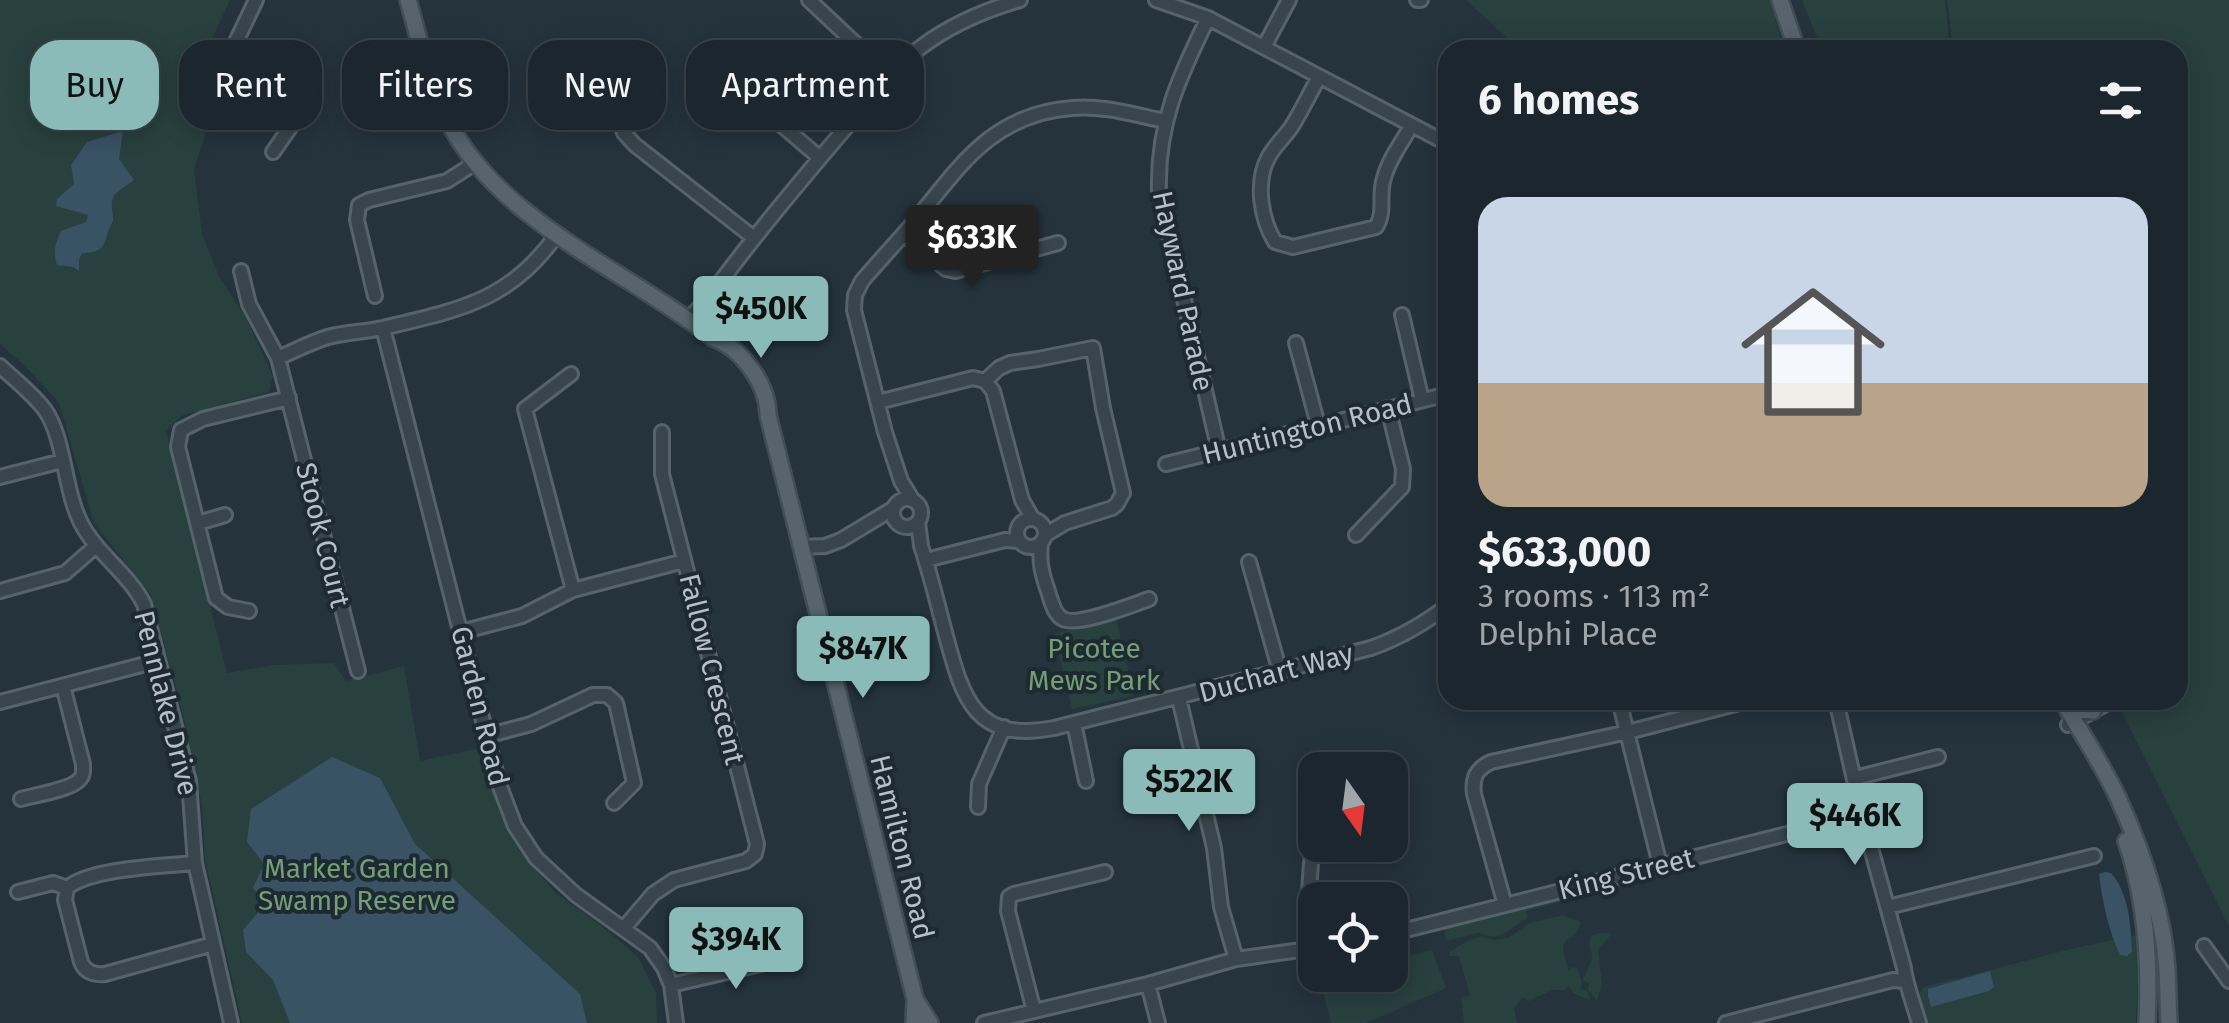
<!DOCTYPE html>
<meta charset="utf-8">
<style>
:root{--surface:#1c262e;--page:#252e36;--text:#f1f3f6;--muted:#a0a5aa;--line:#3a434a;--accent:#8bbbb9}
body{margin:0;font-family:"Fira Sans",sans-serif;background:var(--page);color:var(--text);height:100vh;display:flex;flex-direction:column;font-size:38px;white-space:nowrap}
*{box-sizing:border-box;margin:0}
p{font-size:32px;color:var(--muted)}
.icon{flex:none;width:55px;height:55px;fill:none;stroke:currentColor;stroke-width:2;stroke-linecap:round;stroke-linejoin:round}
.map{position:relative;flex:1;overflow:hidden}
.panel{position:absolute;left:1438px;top:40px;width:750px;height:670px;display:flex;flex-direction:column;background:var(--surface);border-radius:30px;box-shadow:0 5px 25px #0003,0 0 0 2px var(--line)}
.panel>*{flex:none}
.top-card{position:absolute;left:30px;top:40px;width:950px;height:90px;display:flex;gap:20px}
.needle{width:65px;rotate:166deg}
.controls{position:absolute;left:1298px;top:752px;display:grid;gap:20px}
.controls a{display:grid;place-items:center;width:110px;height:110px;border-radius:20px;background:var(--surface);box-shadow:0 5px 25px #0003,0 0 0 2px var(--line);font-size:50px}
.price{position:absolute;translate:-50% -85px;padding:0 22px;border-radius:10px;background:var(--accent);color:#111;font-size:32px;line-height:65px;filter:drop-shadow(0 2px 5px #0008)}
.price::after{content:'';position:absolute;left:50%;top:60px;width:30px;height:22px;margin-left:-15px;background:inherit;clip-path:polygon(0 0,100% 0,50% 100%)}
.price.current{background:#222;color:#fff}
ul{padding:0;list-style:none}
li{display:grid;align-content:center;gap:20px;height:530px;padding:0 40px}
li+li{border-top:2px solid var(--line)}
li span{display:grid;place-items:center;height:310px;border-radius:30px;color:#555}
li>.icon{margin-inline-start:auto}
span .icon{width:180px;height:180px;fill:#fffc;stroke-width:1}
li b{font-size:42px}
h2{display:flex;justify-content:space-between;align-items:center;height:120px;padding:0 40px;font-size:42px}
.chip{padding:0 35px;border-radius:30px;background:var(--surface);box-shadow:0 5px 25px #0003,0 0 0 2px var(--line);font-size:35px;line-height:90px}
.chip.current{background:var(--accent);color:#111}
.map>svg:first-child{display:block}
</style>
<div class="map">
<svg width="2229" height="1023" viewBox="0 0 2229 1023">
<rect width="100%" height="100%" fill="#25333d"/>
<path fill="#28403e" d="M0,0h230l-22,48 4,46 -3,30 -15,45 8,65 17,42 27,42 27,58 -4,16 -88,24 -15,15 61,242 47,-8 60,-2 12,18 58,-15 16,95 64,-14 13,59 23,45 36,42 51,37 31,27 18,36 1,30h-415l-37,-164 -3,-53 -20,-95 -31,-116 -57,-72 -35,-120 -35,-38 -24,-21z
M1466,0h304l12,42 5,8h-267z
M1802,0h143l5,50h-128z
M1947,0h282v926l-113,-226h62v-650h-225z
M1116,618l18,78 -62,13 -18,-75z
M1621,881l1,5 -96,25 1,7 -25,17 -9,2 -15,-4 -31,8 -4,-15z
M1563,915l18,7c-8,26 -27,7 -12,49l3,-4 5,1 5,14 -2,7 7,2 4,10 -18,-8 -4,-7 -3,4h-14l-23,11 -6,-4 -9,11 3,15h-53l-3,-25 9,-3 -11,-39h-9l-1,-4 21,-13 12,-2 13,3 13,-2 22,-15z
M1600,933l12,1 -14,15 4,35 -5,17 -9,-11 1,-7 -6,-3 9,-21c0,-12 -6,-11 0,-24z
M2136,935l2,44 -2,44h-209l-9,-29 6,-7 151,-39z
M1432,950l14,38 -80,35h-35l-12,-47 71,-1v-14z"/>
<path fill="#395264" d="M123,131l-4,28 15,21c-6,5 -16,10 -20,16 -5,9 0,17 -1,25 -1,3 -3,5 -4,8 -5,17 -6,24 -27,24l-3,7v11l-6,-4 -16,-2c-4,-12 -2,-23 4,-34l25,-9 2,-7 -32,-9 1,-7 17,-15 -3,-19 16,-23z
M332,757l48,21 35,66 165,150 7,29h-297l-17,-43 -27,-28 -3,-22 23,-27 -13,-15 11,-24 -17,-22 4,-33z
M2105,872l6,1c18,20 20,53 21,79l-5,4 -7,-1c-11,-23 -18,-54 -21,-81z
M1990,971l4,16 -5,4 -58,16 -3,-10v-8z"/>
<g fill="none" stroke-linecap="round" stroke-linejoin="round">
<defs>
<path id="minor" d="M256,0l-33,69v11l6,9 61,35
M809,0l81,76
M1156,0l52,18 240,126
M1417,0h4
M1208,18c-29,59 -51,106 -49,173l60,260
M1264,47l25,-47
M1319,77c-9,16 -17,33 -27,49 -7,11 -18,20 -24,32 -13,25 -7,61 7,84l18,5 83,-20c10,-15 2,-32 8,-49 5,-19 18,-36 28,-53
M611,93l13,40 11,12 119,93
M750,98l70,60
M572,99l39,-6 33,-14
M273,152l39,-56
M904,234l42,35 9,2 103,-28
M241,271l8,33 29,54 80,313
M375,296l-18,-76 2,-15 10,-5 78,-19 28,-18
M1402,315l20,85
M688,319l19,-19c42,-58 89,-114 136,-169 23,-27 45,-58 73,-80 30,-24 66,-40 104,-51
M383,328l116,456 16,42 21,32 40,37 74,53 14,20 7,17 5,38
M1296,343l22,82
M278,358c16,-7 33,-16 50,-21 18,-5 37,-5 55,-9 75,-18 128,-27 174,-94
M0,366c15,14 33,28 45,44 20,29 19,80 36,113 16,31 47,50 63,81l45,177 6,82 36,160
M571,374l-46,35 48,181
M985,381l14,-13 11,-5 28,-4 55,-11 10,60 20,85 -6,11 -5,4 -47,15 -20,12
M878,402l95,-24 12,3 8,10 29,109 11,19
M1166,464l282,-70
M0,477l62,-16
M912,499l-11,-18 -16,-49 -31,-122 1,-15 7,-14c17,-20 35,-39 52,-59 46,-56 78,-108 158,-114 31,-3 63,7 93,13
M893 513a14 14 0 1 1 28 0a14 14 0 1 1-28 0Z
M1017 533a14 14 0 1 1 28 0a14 14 0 1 1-28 0Z
M918,522l3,24c10,30 17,60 25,90 17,63 29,107 108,92l317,-80c28,-10 53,-24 77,-43
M198,523l27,-8
M1356,535l46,-48 1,-18 -15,-61
M1041,544c-2,18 1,30 7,47 3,9 6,24 15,28 14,8 69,-14 86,-20
M802,547l23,-1 16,-6 53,-32
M926,560l79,-20 14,1
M1249,562l31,110
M0,591l65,-18 31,-27
M249,611l-21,-4 -12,-9 -38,-151 3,-17 22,-11 86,-21
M461,632l61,-16 51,-26 111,-29
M1179,698l35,150 7,59 15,52
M1619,700l41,165
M1836,700l26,115 42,153c2,17 10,37 15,55
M0,702l157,-41
M1074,723l12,58
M2068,725l45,-25
M486,736l45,-12 62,-29h14l9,8 18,80 -20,20
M1377,770l11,-4
M1855,778l83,-21
M21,799c13,-4 49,-9 58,-19 5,-5 4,-9 4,-16l-20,-78
M978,807l1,-23 25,-57
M195,863c-31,3 -104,5 -128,25l-2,12 16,62c4,10 13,13 24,12l108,-30
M18,892l35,-9 14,5
M1505,905l-31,-111c-2,-16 2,-25 17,-32l137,-30 123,-32
M1888,907l206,-51
M624,928l29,-34 21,-14 72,-19 9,-7 2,-10 -95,-370v-42
M1390,934l472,-119
M2204,946l25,35
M1305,949l6,-86 4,-18
M1148,984l10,39
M671,985l120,-28
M1034,1011l-26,-100 1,-14 5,-3 91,-22
M984,1023l164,-39 88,-25 79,-11
M1726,1023l167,-43 11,1"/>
<path id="major" d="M408,0c12,41 20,85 41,123 53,101 178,147 264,215 29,10 55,47 55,77l147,584 -1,24
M1780,0l17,50
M2062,700c19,33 41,65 57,100 24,53 44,111 48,169 1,18 1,36 2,54
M2066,700l11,10 16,1
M2126,841c20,57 24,122 21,182
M915,999l15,24"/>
</defs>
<use href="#minor" stroke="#57636b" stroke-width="18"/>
<use href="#major" stroke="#424e56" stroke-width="20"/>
<use href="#minor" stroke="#39454d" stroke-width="12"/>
<use href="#major" stroke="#57646d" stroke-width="15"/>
</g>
<g text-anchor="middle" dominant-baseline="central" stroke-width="8" stroke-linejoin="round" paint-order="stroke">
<g font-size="28" fill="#b5c0c8" stroke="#1e2a32">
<text transform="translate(1183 291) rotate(78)">Hayward Parade</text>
<text transform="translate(1307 429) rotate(-14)">Huntington Road</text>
<text transform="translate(323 535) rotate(76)">Stook Court</text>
<text transform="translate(712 669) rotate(76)">Fallow Crescent</text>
<text transform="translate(1276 673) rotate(-15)">Duchart Way</text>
<text transform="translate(166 703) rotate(76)">Pennlake Drive</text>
<text transform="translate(480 706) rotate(76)">Garden Road</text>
<text transform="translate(902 847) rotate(76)">Hamilton Road</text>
<text transform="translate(1626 874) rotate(-14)">King Street</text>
</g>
<g font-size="28" fill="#739e76" stroke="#1e2a32">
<text x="1094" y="648">Picotee<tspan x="1094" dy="32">Mews Park</tspan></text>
<text x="357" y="868">Market Garden<tspan x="357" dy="32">Swamp Reserve</tspan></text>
</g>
</g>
</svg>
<div class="controls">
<a><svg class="needle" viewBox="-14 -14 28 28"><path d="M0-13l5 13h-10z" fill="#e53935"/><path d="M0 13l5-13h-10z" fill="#a0a5aa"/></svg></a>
<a><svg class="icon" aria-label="locate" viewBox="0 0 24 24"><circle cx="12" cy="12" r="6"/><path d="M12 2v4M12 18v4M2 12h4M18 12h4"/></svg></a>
</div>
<b class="price current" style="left:972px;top:290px">$633K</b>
<b class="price" style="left:761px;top:361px">$450K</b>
<b class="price" style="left:863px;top:701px">$847K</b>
<b class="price" style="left:1189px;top:834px">$522K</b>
<b class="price" style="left:1855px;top:868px">$446K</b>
<b class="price" style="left:736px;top:992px">$394K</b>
<div class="top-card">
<a class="chip current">Buy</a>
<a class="chip">Rent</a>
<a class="chip">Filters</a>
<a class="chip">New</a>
<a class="chip">Apartment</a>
</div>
<section class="panel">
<h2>6 homes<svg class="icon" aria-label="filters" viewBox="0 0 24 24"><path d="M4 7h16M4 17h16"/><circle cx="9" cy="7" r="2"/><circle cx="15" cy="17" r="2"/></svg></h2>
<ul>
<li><span style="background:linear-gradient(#c9d6e8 60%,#b9a48a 0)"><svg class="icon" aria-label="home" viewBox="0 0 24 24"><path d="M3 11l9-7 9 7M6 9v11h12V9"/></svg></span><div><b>$633,000</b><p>3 rooms · 113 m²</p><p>Delphi Place</p></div></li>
</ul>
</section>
</div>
